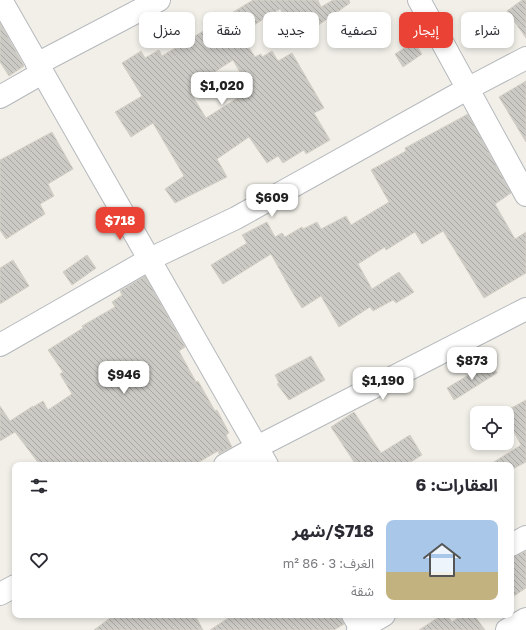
<!DOCTYPE html>
<html lang="ar">
<meta charset="utf-8">
<style>
:root{--surface:#fff;--page:#f7f7f7;--text:#2b2b33;--muted:#7c7c81;--line:#e1e1e2;--accent:#ea4335}
body{margin:0;font-family:"Golos Text","Noto Sans Arabic",sans-serif;background:var(--page);color:var(--text);direction:rtl;height:100vh;display:flex;flex-direction:column;font-size:15px;white-space:nowrap}
*{box-sizing:border-box;margin:0}
p{font-size:13px;color:var(--muted)}
.icon{flex:none;width:22px;height:22px;fill:none;stroke:currentColor;stroke-width:2;stroke-linecap:round;stroke-linejoin:round}
.map{position:relative;flex:1;overflow:hidden;direction:ltr}
.drawer{position:absolute;left:12px;top:462px;width:502px;height:156px;display:flex;flex-direction:column;background:var(--surface);border-radius:8px;box-shadow:0 2px 6px #0003;direction:rtl}
.drawer>*{flex:none}
.guide{position:absolute;left:12px;top:12px;width:502px;height:36px;direction:rtl;display:flex;gap:8px}
.buttons{position:absolute;left:470px;top:406px;display:grid;gap:8px}
.buttons a{display:grid;place-items:center;width:44px;height:44px;border-radius:8px;background:var(--surface);box-shadow:0 2px 6px #0003;font-size:20px}
.price{position:absolute;translate:-50% -34px;padding:0 9px;border-radius:8px;background:#fff;color:#222;font-size:13px;line-height:26px;filter:drop-shadow(0 1px 2px #0008)}
.price::after{content:'';position:absolute;left:50%;top:24px;width:12px;height:9px;margin-left:-6px;background:inherit;clip-path:polygon(0 0,100% 0,50% 100%)}
.price.active{background:var(--accent);color:#fff}
ul{padding:0;list-style:none}
li{display:flex;align-items:center;gap:12px;height:100px;padding:0 16px}
li+li{border-top:1px solid var(--line)}
li span{display:grid;place-items:center;flex:none;width:112px;height:80px;border-radius:8px;color:#555}
li>.icon{margin-inline-start:auto}
span .icon{width:48px;height:48px;fill:#fffc;stroke-width:1}
li b{font-size:17px}
h2{display:flex;justify-content:space-between;align-items:center;height:48px;padding:0 16px;font-size:17px}
.tag{padding:0 14px;border-radius:8px;background:var(--surface);box-shadow:0 2px 6px #0003;font-size:14px;line-height:36px}
.tag.active{background:var(--accent);color:#fff}
.map>svg:first-child{display:block}
</style>
<div class="map">
<svg width="526" height="630" viewBox="0 0 526 630">
<defs>
<pattern id="building-back-hatch" width="6" height="6" patternUnits="userSpaceOnUse"><rect width="6" height="6" fill="#cccac5"/><path d="M-1 5l2 2M0 0l6 6M5-1l2 2" fill="none" stroke="#a9a8a4"/></pattern>
</defs>
<rect width="100%" height="100%" fill="#f1efe8"/>
<path fill="url(#building-back-hatch)" stroke="#d6d1c6" fill-rule="evenodd" d="M253,0h65l3,7 12,-7h16l1,3 -50,35 -20,-29 -39,24 -11,-19z
M522,0h4v38l-19,-27z
M0,23l24,43 -15,10 -9,-14z
M234,24l21,33 6,-3 1,3 10,-6 6,10 14,-8 32,55 -10,5 16,27 -24,14 -2,-4 -21,13 -5,-7 -11,7 -18,-26 -32,22 10,18 -52,26 -10,-14 19,-13 -31,-53 -22,14 -16,-25 27,-16 -20,-33 19,-12 4,7 14,-8 3,6 43,-26 6,8zM233,60l17,30 -44,28 -16,-26 11,-6 -2,-4z
M414,42l8,12 -19,13 -8,-13z
M526,81v61l-27,-45z
M468,114l43,79 -16,11 20,35 11,-7v41l-42,25 -41,-67 -21,13 -7,-12 -29,18 -1,-3 -27,17 14,25 27,-17 15,20 -18,11 -3,-3 -20,11 -3,-4 -31,20 -18,-31 -19,12 -11,-18 -20,-36 -48,30 -12,-19 36,-22 -5,-8 25,-13 8,15 7,-4 3,4 17,-10 1,2 14,-7 4,7 25,-13 5,9 38,-23 -18,-32 35,-19 -1,-3z
M52,132l21,37 -25,15 6,12 -14,8 5,10 -39,25 -6,-9v-70z
M87,255l9,13 -24,17 -9,-13z
M13,260l16,26 -29,18v-36z
M145,276l40,71 -6,4 17,31 2,-1 17,30 2,-1 12,23 -3,2 6,12 -13,7 -1,-3 -24,14h-154l-25,-33 -15,9v-35l10,15 23,-15v1l10,-6 5,9 24,-16 -12,-20 3,-2 -15,-22 35,-22 -1,-2 33,-19 -3,-5 10,-7 -2,-4z
M311,356l14,24 -36,20 -12,-16 2,-1 -4,-8z
M490,362l7,11 -43,27 -7,-12z
M526,400v62l-15,8v-5h-22l32,-20 -14,-26v-6l-3,-1z
M354,412l27,41 29,-18 12,20 -16,10h-50l-25,-38z
M526,551v37l-15,10v-41z
M114,615h81l8,15h-109z
M233,615h108l3,9 -10,6h-124z
M442,615h5l5,7 10,-7h12l11,15h-66z"/>
<g fill="none" stroke-linecap="round" stroke-linejoin="round">
<defs>
<path id="minor" d="M419,0l107,195
M37,64l122,-64
M0,97l42,-24
M0,345l150,-86 86,-41 231,-129 59,-31
M225,465l32,-18 269,-138
M511,545l15,-8
M0,594l15,-8
M358,630l26,-15
M507,630l19,-11"/>
<path id="tertiary" d="M1,0l266,465
M353,615l9,15"/>
</defs>
<use href="#minor" stroke="#b5b8bc" stroke-width="24"/>
<use href="#tertiary" stroke="#b5b8bc" stroke-width="24"/>
<use href="#minor" stroke="#fff" stroke-width="22"/>
<use href="#tertiary" stroke="#fff" stroke-width="22"/>
</g>
</svg>
<div class="buttons">
<a><svg class="icon" aria-label="locate" viewBox="0 0 24 24"><circle cx="12" cy="12" r="6"/><path d="M12 2v4M12 18v4M2 12h4M18 12h4"/></svg></a>
</div>
<b class="price" style="left:222px;top:106px">$1,020</b>
<b class="price" style="left:272px;top:218px">$609</b>
<b class="price active" style="left:120px;top:241px">$718</b>
<b class="price" style="left:472px;top:381px">$873</b>
<b class="price" style="left:124px;top:395px">$946</b>
<b class="price" style="left:383px;top:401px">$1,190</b>
<div class="guide">
<a class="tag">شراء</a>
<a class="tag active">إيجار</a>
<a class="tag">تصفية</a>
<a class="tag">جديد</a>
<a class="tag">شقة</a>
<a class="tag">منزل</a>
</div>
<section class="drawer">
<h2>العقارات: 6<svg class="icon" aria-label="filters" viewBox="0 0 24 24"><path d="M4 7h16M4 17h16"/><circle cx="9" cy="7" r="2"/><circle cx="15" cy="17" r="2"/></svg></h2>
<ul>
<li><span style="background:linear-gradient(#a9c7e8 65%,#c2b280 0)"><svg class="icon" aria-label="home" viewBox="0 0 24 24"><path d="M3 11l9-7 9 7M6 9v11h12V9"/></svg></span><div><b>$718/شهر</b><p>الغرف: 3 · 86 m²</p><p>شقة</p></div><svg class="icon" aria-label="heart" viewBox="0 0 24 24"><path d="M12 20l-8-8c-3-5 5-10 8-4 3-6 11-1 8 4z"/></svg></li>
</ul>
</section>
</div>
